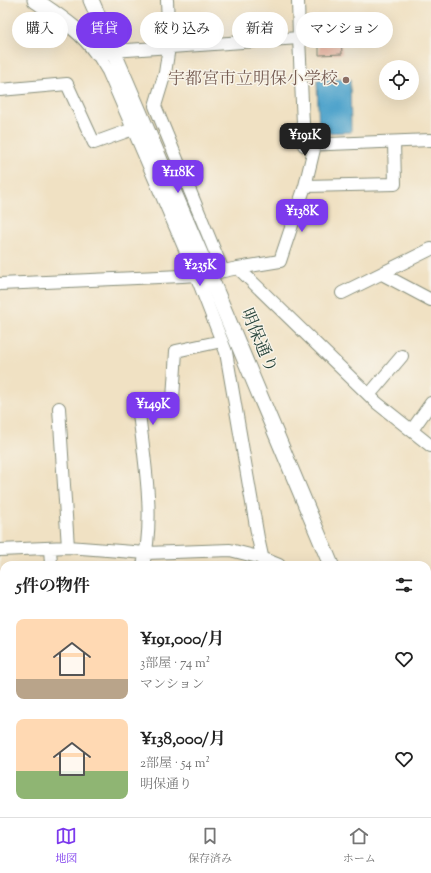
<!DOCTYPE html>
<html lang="ja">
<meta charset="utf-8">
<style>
:root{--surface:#fff;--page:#f2f2f2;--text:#222;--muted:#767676;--line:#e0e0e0;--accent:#7c3aed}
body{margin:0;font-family:"Sorts Mill Goudy","Noto Serif JP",serif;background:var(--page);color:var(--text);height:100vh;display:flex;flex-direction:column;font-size:15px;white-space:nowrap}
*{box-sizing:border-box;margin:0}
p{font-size:13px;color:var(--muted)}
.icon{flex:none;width:22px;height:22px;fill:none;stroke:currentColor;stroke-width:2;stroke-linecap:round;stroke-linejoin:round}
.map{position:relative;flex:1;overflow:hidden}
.details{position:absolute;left:0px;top:561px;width:431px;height:256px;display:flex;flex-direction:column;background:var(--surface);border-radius:12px 12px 0 0;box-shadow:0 4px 16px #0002}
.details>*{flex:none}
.guide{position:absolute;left:12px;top:12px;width:407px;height:36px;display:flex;gap:8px}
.tools{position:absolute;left:379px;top:60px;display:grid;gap:8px}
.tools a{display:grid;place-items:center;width:40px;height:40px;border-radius:50%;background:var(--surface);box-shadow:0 4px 16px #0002;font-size:20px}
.price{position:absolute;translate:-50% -34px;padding:0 9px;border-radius:8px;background:var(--accent);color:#fff;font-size:13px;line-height:26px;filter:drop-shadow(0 1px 2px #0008)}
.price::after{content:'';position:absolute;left:50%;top:24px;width:12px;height:9px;margin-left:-6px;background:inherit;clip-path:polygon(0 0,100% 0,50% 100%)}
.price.on{background:#222;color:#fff}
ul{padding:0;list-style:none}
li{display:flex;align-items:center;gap:12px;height:100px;padding:0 16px}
li span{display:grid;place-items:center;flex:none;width:112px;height:80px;border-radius:8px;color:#555}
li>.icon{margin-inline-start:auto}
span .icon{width:48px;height:48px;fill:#fffc;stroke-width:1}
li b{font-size:17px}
h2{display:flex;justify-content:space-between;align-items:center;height:48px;padding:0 16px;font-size:17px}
.pill{padding:0 14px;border-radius:18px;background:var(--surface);box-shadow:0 4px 16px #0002;font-size:14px;line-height:36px}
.pill.on{background:var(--accent);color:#fff}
.tabs{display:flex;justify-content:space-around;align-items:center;height:56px;border-top:1px solid var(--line);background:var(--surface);font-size:11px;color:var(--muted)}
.tabs a{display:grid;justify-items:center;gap:2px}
.tabs .on{color:var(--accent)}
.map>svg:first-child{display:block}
</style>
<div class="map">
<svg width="431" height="817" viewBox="0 0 431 817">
<rect width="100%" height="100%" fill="#f7f3e8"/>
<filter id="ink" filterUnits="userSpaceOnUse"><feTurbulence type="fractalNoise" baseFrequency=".025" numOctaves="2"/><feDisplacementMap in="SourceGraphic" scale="8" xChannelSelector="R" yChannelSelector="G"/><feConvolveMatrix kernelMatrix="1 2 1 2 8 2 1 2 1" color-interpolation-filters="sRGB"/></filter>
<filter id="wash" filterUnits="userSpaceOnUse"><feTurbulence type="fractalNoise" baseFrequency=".012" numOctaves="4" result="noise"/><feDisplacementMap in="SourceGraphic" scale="16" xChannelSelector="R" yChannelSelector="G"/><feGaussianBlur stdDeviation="0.9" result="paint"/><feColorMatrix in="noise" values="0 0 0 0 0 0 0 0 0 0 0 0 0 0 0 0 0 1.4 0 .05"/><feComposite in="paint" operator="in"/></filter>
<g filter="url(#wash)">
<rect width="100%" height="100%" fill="#f0e1c3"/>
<path fill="#9ab264" stroke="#5c784c" d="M54,813h161v4h-164z"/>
<path fill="#51a4cc" stroke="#387080" d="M350,79l1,53 -32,1 -2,-53z"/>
<g id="blocks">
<path fill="#eaac97" d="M341,36l1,18 -23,1v-17z"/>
</g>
</g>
<g filter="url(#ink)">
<use href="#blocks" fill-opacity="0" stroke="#888f7c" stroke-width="1"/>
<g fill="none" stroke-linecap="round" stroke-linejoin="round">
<defs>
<path id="minor" d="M167,0l2,47 -4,26 -10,33 68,165
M299,38l5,107 127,-5
M113,51l186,-13 -1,-38
M97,53l11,18 88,204 30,77 32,186 6,27
M0,90l67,-6 27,59 39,-14
M305,186l90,-2 -1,-42
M238,268l42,-7 25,-75 10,-41
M382,274l49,26
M0,284l182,-8 27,-2 29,-6 139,135 54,43
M342,293l89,-44
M369,395l33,-39
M59,408l9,139
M412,430l19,-27
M50,548l1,17
M0,550l68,-3 78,6 84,-3 32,8 17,7
M143,565c13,-49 0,-111 -5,-161l35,-5 3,-48 46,-10
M427,620l4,1
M0,709l4,-1
M336,813l1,4
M43,817l4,-4"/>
<path id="tertiary" d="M35,0c23,16 46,30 62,53l16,-2
M91,0l118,274 122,291
M427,789l4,10"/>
</defs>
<use href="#minor" stroke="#888f7c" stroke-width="14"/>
<use href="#tertiary" stroke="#888f7c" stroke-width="17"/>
<use href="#minor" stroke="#fff" stroke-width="12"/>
<use href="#tertiary" stroke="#fff" stroke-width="15"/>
</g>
</g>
<circle fill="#8d6e63" stroke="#f7f3e8" stroke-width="1.5" cx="346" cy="80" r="4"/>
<g text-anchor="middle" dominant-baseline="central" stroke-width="3" stroke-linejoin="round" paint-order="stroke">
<g font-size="17" fill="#785e54" stroke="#f7f3e8" text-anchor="end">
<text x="338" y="80">宇都宮市立明保小学校</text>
</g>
<g font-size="17" fill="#1f3d34" stroke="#f7f3e8">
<text transform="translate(258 341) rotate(67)">明保通り</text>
</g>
</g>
</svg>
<div class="tools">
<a><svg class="icon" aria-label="locate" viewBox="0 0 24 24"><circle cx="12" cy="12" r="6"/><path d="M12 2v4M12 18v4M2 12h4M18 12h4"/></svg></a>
</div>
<b class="price on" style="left:305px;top:157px">¥191K</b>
<b class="price" style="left:178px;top:194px">¥118K</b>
<b class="price" style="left:302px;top:233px">¥138K</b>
<b class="price" style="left:200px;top:287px">¥235K</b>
<b class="price" style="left:153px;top:426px">¥149K</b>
<div class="guide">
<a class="pill">購入</a>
<a class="pill on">賃貸</a>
<a class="pill">絞り込み</a>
<a class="pill">新着</a>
<a class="pill">マンション</a>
</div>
<section class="details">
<h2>5件の物件<svg class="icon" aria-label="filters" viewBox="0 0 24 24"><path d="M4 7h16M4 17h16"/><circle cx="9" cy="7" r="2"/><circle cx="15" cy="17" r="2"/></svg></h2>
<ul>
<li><span style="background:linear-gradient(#ffd9b3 75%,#b9a48a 0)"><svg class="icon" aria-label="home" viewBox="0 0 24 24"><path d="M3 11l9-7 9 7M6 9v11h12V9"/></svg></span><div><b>¥191,000/月</b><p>3部屋 · 74 m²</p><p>マンション</p></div><svg class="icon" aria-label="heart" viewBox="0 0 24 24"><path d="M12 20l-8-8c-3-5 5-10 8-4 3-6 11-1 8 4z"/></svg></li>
<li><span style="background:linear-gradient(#ffd9b3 65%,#8fb573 0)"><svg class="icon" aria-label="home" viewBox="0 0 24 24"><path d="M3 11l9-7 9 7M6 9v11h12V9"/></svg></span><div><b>¥138,000/月</b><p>2部屋 · 54 m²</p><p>明保通り</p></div><svg class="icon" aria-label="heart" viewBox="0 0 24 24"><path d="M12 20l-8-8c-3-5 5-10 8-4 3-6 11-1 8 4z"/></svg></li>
</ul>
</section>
</div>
<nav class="tabs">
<a class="on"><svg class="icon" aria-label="map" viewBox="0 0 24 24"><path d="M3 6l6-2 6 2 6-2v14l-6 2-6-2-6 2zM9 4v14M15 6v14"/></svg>地図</a>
<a><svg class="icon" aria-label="saved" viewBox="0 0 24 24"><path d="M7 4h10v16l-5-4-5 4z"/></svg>保存済み</a>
<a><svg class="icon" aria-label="home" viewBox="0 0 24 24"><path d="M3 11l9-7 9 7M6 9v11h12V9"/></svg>ホーム</a>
</nav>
